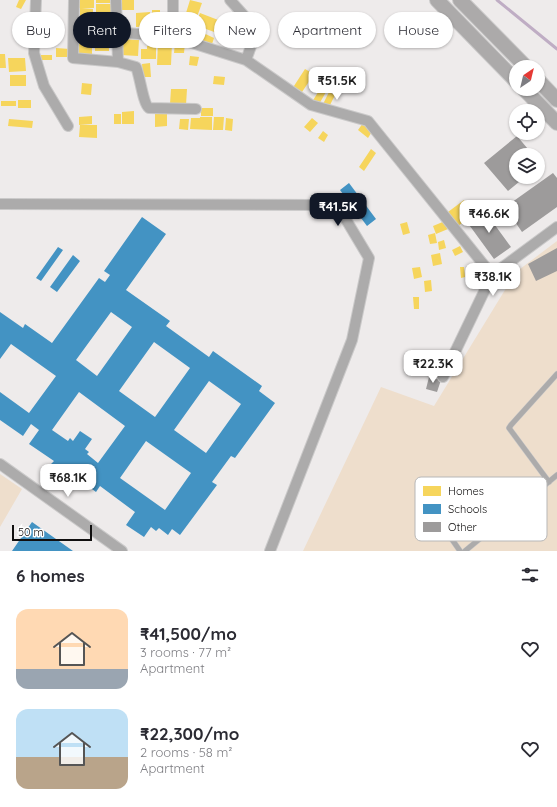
<!DOCTYPE html>
<meta charset="utf-8">
<style>
:root{--surface:#fff;--page:#f2f2f3;--text:#2b2b33;--muted:#7c7c81;--accent:#111827}
body{margin:0;font-family:Quicksand,sans-serif;background:var(--page);color:var(--text);height:100vh;display:flex;flex-direction:column;font-size:15px;white-space:nowrap}
*{box-sizing:border-box;margin:0}
p{font-size:13px;color:var(--muted)}
.icon{flex:none;width:22px;height:22px;fill:none;stroke:currentColor;stroke-width:2;stroke-linecap:round;stroke-linejoin:round}
.map{position:relative;height:551px;overflow:hidden}
.side{display:flex;flex-direction:column;background:var(--surface);flex:1}
.side>*{flex:none}
.top-card{position:absolute;left:12px;top:12px;width:533px;height:36px;display:flex;gap:8px}
.needle{width:26px;rotate:35deg}
.buttons{position:absolute;left:509px;top:60px;display:grid;gap:8px}
.buttons a{display:grid;place-items:center;width:36px;height:36px;border-radius:50%;background:var(--surface);box-shadow:0 1px 3px #0004;font-size:20px}
.scale{position:absolute;left:12px;bottom:10px;width:80px;box-sizing:border-box;padding-left:4px;border:2px solid #100f0f;border-top:0;font-size:11px;line-height:14px;white-space:nowrap;color:#100f0f;-webkit-text-stroke:3px #fff;paint-order:stroke}
.price{position:absolute;translate:-50% -34px;padding:0 9px;border-radius:8px;background:#fff;color:#222;font-size:13px;line-height:26px;filter:drop-shadow(0 1px 2px #0008)}
.price::after{content:'';position:absolute;left:50%;top:24px;width:12px;height:9px;margin-left:-6px;background:inherit;clip-path:polygon(0 0,100% 0,50% 100%)}
.price.active{background:var(--accent);color:#fff}
ul{padding:0;list-style:none}
li{display:flex;align-items:center;gap:12px;height:100px;padding:0 16px}
li span{display:grid;place-items:center;flex:none;width:112px;height:80px;border-radius:12px;color:#555}
li>.icon{margin-inline-start:auto}
span .icon{width:48px;height:48px;fill:#fffc;stroke-width:1}
li b{font-size:17px}
h2{display:flex;justify-content:space-between;align-items:center;height:48px;padding:0 16px;font-size:17px}
.pill{padding:0 14px;border-radius:18px;background:var(--surface);box-shadow:0 1px 3px #0004;font-size:14px;line-height:36px}
.pill.active{background:var(--accent);color:#fff}
.map>svg:first-child{display:block}
</style>
<div class="map">
<svg width="557" height="551" viewBox="0 0 557 551">
<rect width="100%" height="100%" fill="#eeebeb"/>
<path fill="#eedecc" d="M557,241v310h-254l78,-164 53,19 82,-134z
M0,474l22,15 -22,38z"/>
<path fill="#f6d55c" d="M19,0h7l-5,9 -5,-2z
M77,0h17v8h-12l11,1v9l-13,-1v-9h-3z
M96,0h19v3h-19z
M122,0h12v10h-12z
M190,0l12,3 -5,14 -11,-4z
M96,4h18v14h-18z
M152,10h8v23h-8z
M150,12l1,14 -15,1v-14z
M200,13l52,20 -5,11 -52,-19z
M38,20h17v10h-17z
M94,21h14l1,30h-14z
M179,25l9,3 -3,11 -9,-3z
M197,30l17,8 -2,6 -18,-7z
M78,38h14v16h-14z
M123,39l16,1 -1,16 -17,-1z
M158,42l14,1 -1,22h-14z
M175,42l10,1 -1,10h-10z
M147,46h9v13h-15v-10h6z
M56,48l14,1v8h-14z
M0,54h5l1,14h-6z
M38,55h14v5h-14z
M190,56l9,1 -2,9 -8,-1z
M8,58h17l1,13 -17,1z
M150,63l1,14h-8l-1,-13z
M305,69l9,5 -14,21 -8,-6z
M10,75h16v11h-16z
M214,76l11,1 -1,8 -11,-1z
M82,83l10,1 -1,11 -10,-1z
M171,89h16l-1,16 -16,-1z
M320,89l6,3 -8,14 -6,-4z
M329,92l6,3 -6,12 -6,-3z
M18,100h13v8h-13z
M1,101h15v5h-15z
M201,108h12v8h-12z
M134,111v13h-12v-12z
M167,111v15l-12,1v-15z
M114,114h7v10h-7z
M92,116v8l-13,1v-8z
M200,117h12v13l-22,-1 1,-11h9z
M214,117h10l-1,13h-10z
M226,118l7,1 -1,12 -7,-1z
M312,118l6,5 -8,9 -6,-5z
M9,119l24,2 -1,7 -24,-2z
M180,119h9l-1,11 -9,-1z
M363,123l10,7 -5,8 -10,-8z
M80,125h17v13l-18,-1z
M323,131l5,4 -4,7 -6,-4z
M371,149l5,4 -12,18 -5,-4z
M464,200l11,14 -17,12 -10,-14z
M445,221l3,8 -12,5 -3,-8z
M407,222l3,11 -7,2 -3,-11z
M435,233l2,10 -7,1 -2,-9z
M444,240l2,8 -7,2 -1,-8z
M460,246l3,6 -8,4 -3,-6z
M440,253l2,11 -9,2 -2,-11z
M420,267l2,10 -8,2 -2,-11z
M460,267h4l1,10 -4,1z
M482,272l1,5 -12,2 -1,-6z
M431,280l1,11 -7,1 -1,-11z
M413,297h6v12h-5z"/>
<path fill="#4393c3" fill-rule="evenodd" d="M349,183l27,36 -9,7 -27,-36z
M142,217l24,17 -40,56 44,31 -4,5 43,31 4,-6 49,35 -3,5 16,12 -40,55 -4,-2 -19,26 5,3 -37,50 -8,-6 -4,6 -9,-7 -3,3 -5,-4 -7,10 -18,-12 9,-13 -35,-26 -4,6 -24,-18 -2,3 -19,-13 3,-3 -25,-17 10,-14 -8,-6 -8,12 -23,-16v-28l29,21 27,-37 -45,-32 -11,15v-47l23,16 2,-4 27,19 47,-65 6,4 5,-7 -6,-4zM111,312l21,15 -35,49 -21,-16zM154,342l36,26 -35,49 -36,-26zM209,381l32,23 -35,49 -32,-23zM79,392l46,34 -27,37 -11,-9 2,-2 -4,-3 7,-10 -12,-8 -7,10 -3,-3 -2,3 -16,-11zM146,441l45,32 -26,37 -45,-32z
M58,247l5,3 -22,31 -5,-3z
M73,255l7,6 -23,31 -7,-5z
M32,522l41,29h-61z"/>
<g fill="none" stroke-linecap="round" stroke-linejoin="round">
<path stroke="#bfadc4" stroke-width="3" d="M497,0l60,49"/>
</g>
<path fill="#9d9b9b" d="M517,136l16,19h-17v22h9l-17,14 -24,-28z
M553,173l4,5v29l-35,25 -17,-25z
M484,210l27,37 -17,12 -27,-37z
M557,248v23l-21,10 -8,-17z
M429,377l12,3 -4,12 -11,-3z"/>
<g fill="none" stroke-linecap="round" stroke-linejoin="round">
<defs>
<path id="lane" d="M549,482l-40,-54 2,-3 46,-51
M433,512l27,39
M465,551l92,-76"/>
<path id="street" d="M36,0l-2,53 10,33 24,40
M74,0l-1,58 45,4 18,5c4,9 7,37 13,41l47,1
M116,0l2,62
M173,0v37
M230,0l27,30 -11,30
M115,32l58,5 73,23 65,45 57,16 124,154
M0,204l327,1 18,13 24,40 -17,82 -82,211
M443,377l49,-102 65,-48
M0,464l122,87"/>
<path id="secondary" d="M437,0l79,81
M460,0l66,67
M538,80l19,20
M524,89l33,34"/>
</defs>
<use href="#lane" stroke="#cac9c9" stroke-width="6"/>
<use href="#street" stroke="#cac9c9" stroke-width="12"/>
<use href="#secondary" stroke="#cac9c9" stroke-width="16"/>
<use href="#lane" stroke="#acabab" stroke-width="5"/>
<use href="#street" stroke="#acabab" stroke-width="10"/>
<use href="#secondary" stroke="#acaaaa" stroke-width="14"/>
</g>
<rect x="415" y="477" width="132" height="64" rx="6" fill="#fff" stroke="#b7b7b7" stroke-width="1"/>
<rect x="423" y="486" width="18" height="10" fill="#f6d55c"/>
<rect x="423" y="504" width="18" height="10" fill="#4393c3"/>
<rect x="423" y="522" width="18" height="10" fill="#9d9b9b"/>
<g font-size="11" fill="#100f0f">
<text x="448" y="495">Homes</text>
<text x="448" y="513">Schools</text>
<text x="448" y="531">Other</text>
</g>
</svg>
<div class="buttons">
<a><svg class="needle" viewBox="-14 -14 28 28"><path d="M0-13l5 13h-10z" fill="#e53935"/><path d="M0 13l5-13h-10z" fill="#7c7c81"/></svg></a>
<a><svg class="icon" aria-label="locate" viewBox="0 0 24 24"><circle cx="12" cy="12" r="6"/><path d="M12 2v4M12 18v4M2 12h4M18 12h4"/></svg></a>
<a><svg class="icon" aria-label="layers" viewBox="0 0 24 24"><path d="M12 4l9 5-9 5-9-5zM3 14l9 5 9-5"/></svg></a>
</div>
<div class="scale">50 m</div>
<b class="price" style="left:337px;top:101px">₹51.5K</b>
<b class="price active" style="left:338px;top:227px">₹41.5K</b>
<b class="price" style="left:489px;top:234px">₹46.6K</b>
<b class="price" style="left:493px;top:297px">₹38.1K</b>
<b class="price" style="left:433px;top:384px">₹22.3K</b>
<b class="price" style="left:68px;top:498px">₹68.1K</b>
<div class="top-card">
<a class="pill">Buy</a>
<a class="pill active">Rent</a>
<a class="pill">Filters</a>
<a class="pill">New</a>
<a class="pill">Apartment</a>
<a class="pill">House</a>
</div>
</div>
<section class="side">
<h2>6 homes<svg class="icon" aria-label="filters" viewBox="0 0 24 24"><path d="M4 7h16M4 17h16"/><circle cx="9" cy="7" r="2"/><circle cx="15" cy="17" r="2"/></svg></h2>
<ul>
<li><span style="background:linear-gradient(#ffd9b3 75%,#9aa5b1 0)"><svg class="icon" aria-label="home" viewBox="0 0 24 24"><path d="M3 11l9-7 9 7M6 9v11h12V9"/></svg></span><div><b>₹41,500/mo</b><p>3 rooms · 77 m²</p><p>Apartment</p></div><svg class="icon" aria-label="heart" viewBox="0 0 24 24"><path d="M12 20l-8-8c-3-5 5-10 8-4 3-6 11-1 8 4z"/></svg></li>
<li><span style="background:linear-gradient(#bfe0f5 60%,#b9a48a 0)"><svg class="icon" aria-label="home" viewBox="0 0 24 24"><path d="M3 11l9-7 9 7M6 9v11h12V9"/></svg></span><div><b>₹22,300/mo</b><p>2 rooms · 58 m²</p><p>Apartment</p></div><svg class="icon" aria-label="heart" viewBox="0 0 24 24"><path d="M12 20l-8-8c-3-5 5-10 8-4 3-6 11-1 8 4z"/></svg></li>
</ul>
</section>
